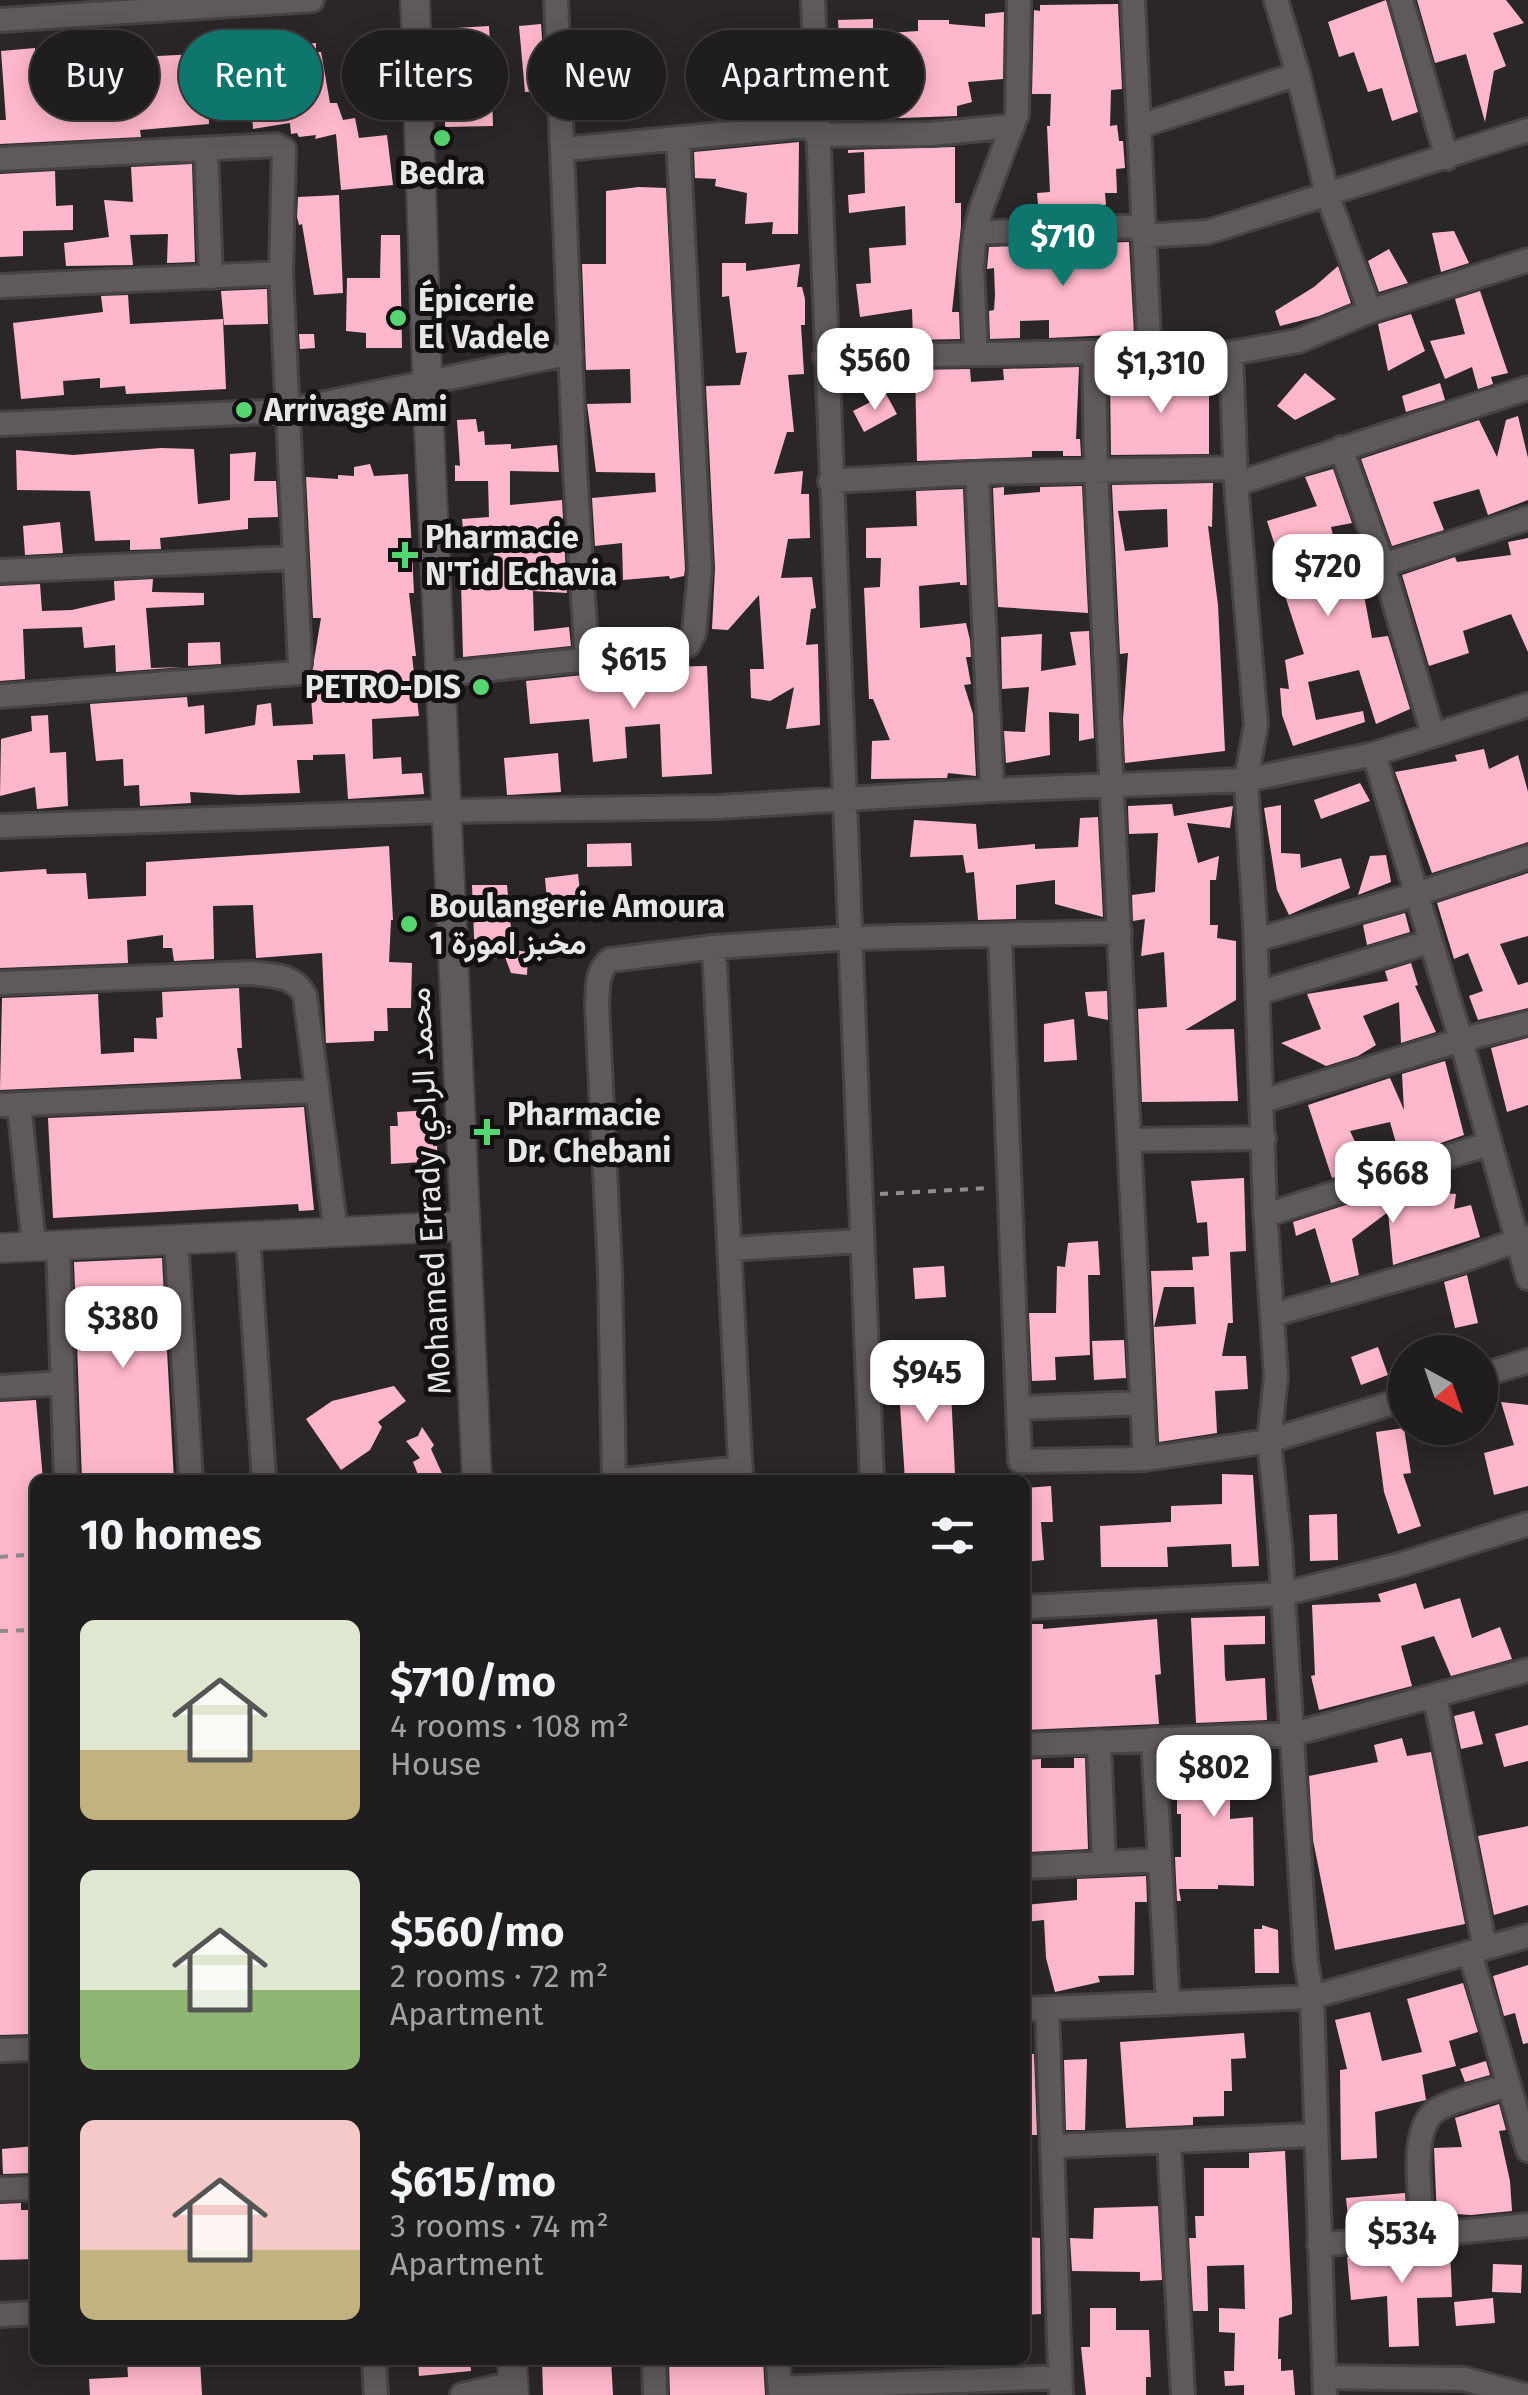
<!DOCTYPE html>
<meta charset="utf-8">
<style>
:root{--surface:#201d1e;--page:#282627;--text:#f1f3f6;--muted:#a2a2a4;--line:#3d3b3c;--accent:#0f766e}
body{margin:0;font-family:"Fira Sans",Vazirmatn,sans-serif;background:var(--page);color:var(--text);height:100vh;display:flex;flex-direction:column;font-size:38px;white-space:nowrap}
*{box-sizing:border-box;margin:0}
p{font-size:32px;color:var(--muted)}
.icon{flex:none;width:55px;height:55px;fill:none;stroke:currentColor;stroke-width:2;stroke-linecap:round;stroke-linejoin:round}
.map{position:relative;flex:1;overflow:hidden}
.side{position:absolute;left:30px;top:1475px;width:1000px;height:890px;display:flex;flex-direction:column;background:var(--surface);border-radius:15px;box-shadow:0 5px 25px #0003,0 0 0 2px var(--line)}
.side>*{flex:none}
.top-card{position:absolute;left:30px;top:30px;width:1000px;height:90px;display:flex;gap:20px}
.needle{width:65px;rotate:140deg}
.controls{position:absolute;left:1388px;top:1335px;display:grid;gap:20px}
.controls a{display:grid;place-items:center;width:110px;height:110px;border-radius:50%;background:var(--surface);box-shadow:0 5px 25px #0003,0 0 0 2px var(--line);font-size:50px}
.price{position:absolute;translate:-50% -85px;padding:0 22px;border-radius:20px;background:#fff;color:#222;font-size:32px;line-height:65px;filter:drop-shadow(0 2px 5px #0008)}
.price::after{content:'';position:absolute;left:50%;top:60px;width:30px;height:22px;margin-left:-15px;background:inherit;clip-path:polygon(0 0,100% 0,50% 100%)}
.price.selected{background:var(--accent);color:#fff}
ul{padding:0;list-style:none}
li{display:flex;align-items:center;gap:30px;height:250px;padding:0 50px}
li span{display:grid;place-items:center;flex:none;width:280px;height:200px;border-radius:15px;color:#555}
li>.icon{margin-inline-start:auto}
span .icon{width:120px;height:120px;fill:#fffc;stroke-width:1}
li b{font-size:42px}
h2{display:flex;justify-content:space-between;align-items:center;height:120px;padding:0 50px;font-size:42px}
.chip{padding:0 35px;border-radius:45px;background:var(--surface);box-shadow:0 5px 25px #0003,0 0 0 2px var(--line);font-size:35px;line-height:90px}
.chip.selected{background:var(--accent);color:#fff}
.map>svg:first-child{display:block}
</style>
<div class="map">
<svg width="1528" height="2395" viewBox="0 0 1528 2395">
<rect width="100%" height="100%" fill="#2b2728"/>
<path fill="#ffb7cb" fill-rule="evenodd" d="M1386,0l32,112 -26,9 -10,-33 -14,4 -14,-40 -15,5 -11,-35z
M1417,0h89l18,23 -31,10 13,33 -12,5 -9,51 -19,-68 -31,9z
M1118,4l4,85 -11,1 -1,36 7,-1 2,16h4l2,27 -9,1 1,24h-12l1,12 -6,1v7l-61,2 -2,-22 13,-1 -3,-66h3l1,-32h-19l2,-84 6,1v-6z
M1004,12l-1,67 -35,3 4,20 -15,4v10l-113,4 -6,-100 35,-1v15l45,-3v-11h31v4l36,3v-13z
M541,24l2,28h-3l5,39 -20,1 -6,-66z
M489,26l2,31 7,36h-6l1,33 -48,1v-29h32l-3,-36 -33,3 -2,-36z
M278,34l1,12 37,-3v9h5l9,51h7l6,17 12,-2 4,20 28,-3 6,50 -52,5 -5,-56 -21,5 1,-4 -17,2 -2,-4 -6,1 -1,-11 -37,6 -3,-50 -42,1 1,44 -69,6 1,7 -141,7v-24h6l-5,-69 34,-3v6l36,-1v-9l64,-6 3,19 59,-3 18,-2 -1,-17z
M799,142l-1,92h-26l1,-12 -28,2 2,-31 -32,-7 1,-7 -21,-1 -1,-26z
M955,147v56h6v23l-9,86h7l1,27 -47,1 -1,-31 -52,8 -4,-33 15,-1 -2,-35 37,-3 -1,-39 -56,7 -1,-18 17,-2 -1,-41 -16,1v-3z
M192,164l3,98 -28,1 1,-29 -38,1 3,30 -67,1 -2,-23 45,-6 -5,-37 29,2 -2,-35z
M55,171l1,35 17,-1v25l-50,1v25l-23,1v-83z
M639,187l27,1 19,381 -1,7 -14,3 -1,-3 -46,4 -1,-37 -27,3 -3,-48 64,-6 -1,-19 -59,-1 -9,-68 44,-1 -1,-34 -44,1 -4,-106h24v-73z
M339,195l4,98 -29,2 -12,-71 -3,1 -2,-8 1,-20z
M1454,231l15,32 -28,9 -9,-39z
M381,235h19l2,113h-36v-15l-20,-2 1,-53h33z
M1129,242l5,92 -85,4v-18l-29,1v17l-30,1 -1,-28 5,-1 1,-15 -1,-27 -7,1 2,-22z
M1389,249l19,34 -29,9 -11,-31z
M722,263h24v8l54,-7 -3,23h5l3,12v26h-4l3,49 -16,1 6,57h-7l-13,42 29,-3 -2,23h8l1,44 -22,1 -7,39 31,-1 4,31 -5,1 -5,36 12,-1 2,81 -34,4 8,-42 -24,14 -19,-3 -1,-29h14l-5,-74 -31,35 -16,-1 3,-61 -9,-182 34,-1 7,-33 -11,1 -7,-57 -7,1z
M1338,266l13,37 -32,13 -39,10 -5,-15 39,-24z
M267,289l1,35 -44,1 -3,-34z
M1480,291l28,82 -17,4 2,7 -15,5 -6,-22 -27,12 -15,-38 35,-7 -10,-35z
M128,295l2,29 93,-5 3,70 -100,5 -1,-8 -25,2v-10l-37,3 1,14 -43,4 -8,-76 90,-11 -2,-16z
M1411,314l14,37 -37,20 -10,-47z
M299,334h15l1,14 -15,1z
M1079,367l-3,72h4l1,17h-18v-5h-31v6l-115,4 -2,-91 55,-1 1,13 33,-2 -1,-11z
M1209,373v81l-98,1 -1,-73z
M1305,373l31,26 -41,21 -18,-14z
M1440,383l5,17 -39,12 -4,-16z
M886,394l11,20 -33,18 -11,-21z
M1518,416l10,42v42l-40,15 -9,-26 -46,13 11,28 -52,16 -31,-87 118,-39 18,37 9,-37z
M476,419l2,13 6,-1 1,14 26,-1v5l46,-4 2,27 -49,-1v34l52,-5 5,93 -34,-2 1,40 35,-4 2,19 -108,11 -2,-75 35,-3 -4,-45 -28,3 -2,-18 27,-2 -1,-36h-33v-16l5,1 -3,-46z
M161,448l33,1 4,55 32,-4v-46l26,-2 -2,29h22l2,36 -30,1v11l-88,9 1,11 -31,1v-10l-35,1 -5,-50 -73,-1 -1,-40 57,5z
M370,464l4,12 34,-2 6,119h-5l7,63h-4l7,60 -47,3 1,40 28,-2 1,17 20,-1 2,21 -76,5 -3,-45 -32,1v5h-16l3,33 -60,2 -50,-3 1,11 -51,3 -1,-21 -15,1 -1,-27 -27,2 -6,-57 97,-7 1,10 16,-2 1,29 50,-9 2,-20 14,-2 2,23 40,-2 -3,-40 11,-66h-8l-7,-141 32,2v-4l16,1v-9z
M1333,469l19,54 -21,4 16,65 16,-2 9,48 16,-2 22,73 -34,15 -17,-54 -51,12 8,38 47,-9 2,11 -72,24 -11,-31 -2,-27 9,1 -4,-29 19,-6 -31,-95 6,-1 -12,-37 50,-15 -12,-29z
M1213,483l-1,44 -4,-1 10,79 7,146 -100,12 -2,-44 5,-66 -8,1 -8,-169zM1167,509l1,38 -43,4 -7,-40z
M1082,486l6,127 -90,-6 -5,-119 11,-1v8l36,-3v-5z
M963,489l4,96h-7v-3l-41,4 1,42 46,-5 4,17 1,17h-5l5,27 -7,1 9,29 3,62 -28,-3 -1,5 -76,1 1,-38 18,-1 -17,-41h-4l-5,-111 16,-1 1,-29h-15v-30l51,-2 -1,-35z
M60,522l3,31 -38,2 -2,-29z
M1528,538v114l-17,-38 -48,17 6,22 -40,13 -27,-91 53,-18 2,5 54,-7 -3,-13z
M153,579l-1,13 52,1v12l-58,3 5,60 32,-1 -67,5 -1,-27 -31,3 -2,-21 -59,2 2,50 -25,2v-95l40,-2 2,27 30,-1 43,-10 -1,-19z
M1089,631l5,107 -15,3v-27l-30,-2 1,43 -44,8 -2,-32 21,1 4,-45 -27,2 -1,-52 41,-3 -1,37 35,-6 -6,-33z
M220,642l1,22 -33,2v-23z
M707,666l5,108 -50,3 -2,-53 -35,3 2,31 -34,4 -4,-43 -59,5 -4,-43 132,-14z
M48,715l2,38 16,-1 2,54 -31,3 -2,-22 -35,9 1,-57 31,-8 -1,-15z
M1484,749l5,20 29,-14 10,37v50l-96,31 -37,-101 62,-11 -2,-6z
M558,753l3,39 -54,3 -3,-37z
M1360,783l10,18 -49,18 -7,-19z
M1172,804l2,12 59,-10 -3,22 -43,-5 11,40 21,-7 -3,24h-6v45h8l-1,13 19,3v59l-51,30 49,-1 4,72 -96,1 -4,-93 29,-2 -3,-55 -23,4 4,-37 -12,2 -1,-26 23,-3 3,-59 -29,1 -1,-28z
M1281,805v48l19,1 1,14 40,-10 9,30 -61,27 -12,-25 -13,-82z
M1098,817l5,100 -48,-13v-24l-39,5v34l-38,1 -4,-48 -8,1 -3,-18 -53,2 4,-37 62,4 2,25 57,-5v5l43,-2 2,-29z
M631,843l1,23 -45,1v-23z
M389,846l4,74h-2l-2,42 23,1 -1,45h-24l1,23h-14v10l-48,2 -4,-90 -66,5 -3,-53 -40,1 1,53 -40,2 -2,-13h-9v-13l-36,5 1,23 -128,5v-96l46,-3 1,5 39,-1 2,26 58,-3v-34z
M1386,855l5,27 -33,13 12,-39z
M1528,873v63l-28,8 18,41 10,-3v26l-50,12 -9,-24 14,-5 -15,-38 -14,6 -17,-56z
M578,874l4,35 -34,3 -3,-34z
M472,885h35l4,44h3v21l14,2 -1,23 -16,-2 -6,-16 -30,4z
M1405,913l5,19 -43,13 -4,-20z
M1411,963l7,22 -3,1 21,46 -35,11 -2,-41 -36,14 13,29 -18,11 -32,10 -45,-23 40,-14 -14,-35 81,-13 -3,-10z
M239,988l3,60h-5l4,31 -241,11 2,-92 96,-4 3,60 33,-2v-14l23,1 -1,-21 7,-1 -1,-25z
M1107,991l1,29 -20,-4 -3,-24z
M1074,1019l3,41 -33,2v-38z
M1528,1038v67l-21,7 -16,-64z
M1445,1061l19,74 -64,22 -10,-35 -40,9 17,36 -35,11 -24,-73 82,-27 14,32 -2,-36z
M304,1107l10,103 -15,1 -1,-7 -245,14 -5,-100z
M432,1110l1,36h4l1,15 -47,3 -1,-38h8l-1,-14z
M1436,1176l8,17 12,1 -2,15 17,-4 9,32 -87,28 -5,-53 -36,27 7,36 -28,8 -16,-55 -19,8 -3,-14z
M1244,1178l2,73 -16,1 3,71h-5l-6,33h24l2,33 -33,2 2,42 -58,9 -8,-171 42,-1 -1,-13 17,-1 -2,-34 -10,1 -6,-42zM1164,1287h30l2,37 -42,3z
M1098,1241l2,34h-12l2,80 -35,2 1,23 -24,1 -3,-68h27l1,-47 8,1 3,-24z
M162,1258l12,222h-92l-8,-218z
M944,1266l2,31 -31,2 -2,-31z
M1467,1275l11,48 -23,5 -11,-46z
M1124,1340l2,38 -32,2 -2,-39z
M1378,1347l10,28 -27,10 -10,-28z
M950,1370l5,104 -18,1v5h-32l-7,-105z
M394,1386l12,15 -28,21 4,5 -12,23 -29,20 -35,-51 26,-18z
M36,1400l7,80h-8v554l-35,1v-633z
M1501,1402l27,3v81l-34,9 -10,-42 30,-8z
M422,1427l12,18 -3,4 14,31 -9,-3 -16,3 -7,-18 7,-4 -14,-17 12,-5z
M1404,1428l7,45 -8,1 18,52 -23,8 -14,-42 -8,-60z
M1222,1474l31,1 6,91 -27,1 -1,-23 -64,3 1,20h-67l-1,-41 71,-4v-16l51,-2z
M1051,1486l2,36h-12l3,38 -19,2v-74z
M1337,1514l1,46 -28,1 -1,-46z
M1416,1583l8,26 36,-11 12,40 28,-11 12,32 -61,17 -17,-40 -33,10 11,40 -93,24 -8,-34 4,-1 -3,-70 69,-3 -3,-8z
M1265,1616v28l-41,1 1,32 1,4 39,-3 2,42 -71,3 -5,-105z
M1157,1619l4,55 -6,1 4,49 -134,6v-106h18v5z
M1474,1711l9,33 -22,5 -7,-33z
M1528,1725v36l-24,6 -9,-33z
M1402,1738l5,18 24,-4 34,172 -130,26 -22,-110 -4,-64 69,-14 -4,-17z
M1270,1750v28l-77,1 37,20v20l23,-2 1,69 -36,-1v4h-39l2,12h-4l-2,-44h6v-43h-4v-26h-6l-2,-34z
M1074,1758h11l3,91 -59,3 -4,-92 16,-1v9h33z
M1528,1826v79l-34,10 -16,-79z
M1146,1876l1,26h-12l-1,73 -36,1 2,6 -45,10 -9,-34 -2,-38 -19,2v-17l52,-5v-21z
M1262,1925l16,5 1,43h-24l-1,-44h8z
M1528,1965v78l-5,1 -8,-31 -11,3 -11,-40z
M1463,1983l15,49 -29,9 7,25 -34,9 4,25 -51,12 2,46 -36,2 -1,-90 7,-1 -12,-49 35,-8 12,49 40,-9 -15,-53z
M1244,2033l2,25 -15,1 1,32h-8v25l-31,1v8l-67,3 -6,-86z
M1025,2054h9l3,81h-12z
M1087,2059l-2,71h-19l-2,-70z
M1486,2061l4,14 -25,7 -5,-13z
M1499,2104l7,26 -7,1 11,50 2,30 -41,4 -30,-2v5l-4,1 -3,-71 28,-1 -7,-29z
M35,2146v27l-32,1 -1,-25z
M1285,2151l7,151v12l-13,4 -1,41h3v12l12,-1 2,25h-51v-10l-19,1 -1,-15h10l1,-38 -16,-1v-24l26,1 -1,-44 -37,1 1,45h-15l-4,-73h7l-1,-22h9v-48h45v-15z
M1405,2193l2,29 -58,5 -3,-29z
M21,2203v7h14v49l-35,1v-56z
M1158,2206l4,74 -22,1v-9l-68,-1 -2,-33 23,1 1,-31z
M1025,2237l15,1 1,76 -16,1z
M1450,2248l2,49 -35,1 2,48 -30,1 -2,-51 -36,4 -4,-43z
M1493,2264l29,1 -1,28 -29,-1z
M1493,2298l2,25 -39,3 -2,-24z
M1090,2308h26v22h33l2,47h-5v18h-60l-5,-48h9z
M127,2360h73l2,35h-112l-1,-16 39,-2z
M418,2360h52l1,11 -52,5z
M542,2360h69l2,35h-70z
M709,2360h54l2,35h-95l-1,-32z"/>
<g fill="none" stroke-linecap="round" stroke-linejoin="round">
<defs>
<path id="minor" d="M556,0l19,470 12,190
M813,0l59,1480
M1133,0l17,359
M1276,0l22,74 29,120 43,117
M1401,0l46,158
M0,20l312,-20
M1140,126l158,-52
M816,135l115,-1 82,-8
M206,149l5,128
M564,149l252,-24
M0,159l276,-14 8,4 -3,124 19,390 -3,10 -297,23
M975,233l167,-7
M1143,236l65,-4 320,-102
M0,286l281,-13
M1094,352l2,120 49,987
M1231,353l5,131 20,241 -10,55 128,-26 154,-49
M976,354l-4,-88 3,-33 6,-24 36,-95 2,-114
M825,357l269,-5 56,7 81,-6 67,-12 72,-30 158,-51
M0,424l286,-13 285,-58
M1341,448l42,117 50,169
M977,473l15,317
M830,481l147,-8 258,-5
M1236,484l292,-96
M1383,565l145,-47
M0,571l294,-13
M441,674l210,-21 37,-8 6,-12 6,-64 -22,-431
M1374,754l87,286 67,238
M0,826l448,-15 271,-4 273,-17 254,-10 9,144 10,285 11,168 -7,64 11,104 26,416 6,36 13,398
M1000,936l20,525 125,-2 124,-18 136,-42
M1256,940l161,-46 111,-37
M714,947l27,533
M0,983l251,-10c22,3 43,1 54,23l31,236
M1258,993l171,-51
M1263,1101l198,-61 67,-17
M19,1104l15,142
M0,1105l317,-14
M1132,1140l132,-2
M1266,1215l222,-71
M248,1236l16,244
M176,1240l15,240
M58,1245l8,235
M730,1249l132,-8
M1272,1315l183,-52 72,-26
M1480,1376l48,-15
M0,1387l62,-4
M1019,1408l123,-5
M614,1480l-4,-208 -13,-266c1,-18 -1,-34 13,-46l104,-13 137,-9 269,-6
M623,1480l118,-12
M1025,1607l258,-13 116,-29 129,-41
M1435,1697l50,251
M1153,1739l15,264
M1099,1741l5,122
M1025,1745l268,-11 235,-64
M1025,1867l134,-7
M1470,1953l58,197
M1025,2009l287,-12 216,-61
M1047,2009l14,386
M0,2050l35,-1
M1169,2141l14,254
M1053,2146l261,-11
M0,2189l35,-1
M1423,2235c-1,-32 -17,-111 17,-127 22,-11 47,-16 69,-23
M1319,2245l209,-20
M0,2315l35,-2
M374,2360l2,35
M654,2360l1,35
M778,2360l2,35
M1324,2377l140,2 60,16
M780,2388l280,-11
M462,2395l51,-12"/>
<path id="tertiary" d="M415,0l13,405 49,1075
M0,1248l464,-22
M512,2360l2,35"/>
</defs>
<use href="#minor" stroke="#464344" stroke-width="28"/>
<use href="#tertiary" stroke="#464344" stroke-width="32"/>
<path stroke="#908d8e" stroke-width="4" stroke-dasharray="8 8" stroke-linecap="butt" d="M880,1194l110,-6
M0,1557l35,-3
M0,1631l35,-1"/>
<use href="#minor" stroke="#5e5a5b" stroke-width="22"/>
<use href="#tertiary" stroke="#5e5a5b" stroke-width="28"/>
</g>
<g fill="#57d570" stroke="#121011" stroke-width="4">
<circle cx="442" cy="138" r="10"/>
<circle cx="398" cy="318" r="10"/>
<circle cx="244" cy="410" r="10"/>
<path d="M400 540h10v10h10v10h-10v10h-10v-10h-10v-10h10z"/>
<circle cx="481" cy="687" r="10"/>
<circle cx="409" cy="924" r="10"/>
<path d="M482 1117h10v10h10v10h-10v10h-10v-10h-10v-10h10z"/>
</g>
<g text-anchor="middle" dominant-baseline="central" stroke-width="10" stroke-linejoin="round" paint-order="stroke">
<g font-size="32" font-weight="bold" fill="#e8e6e6" stroke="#121011" text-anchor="start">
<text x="442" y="173" text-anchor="middle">Bedra</text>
<text x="418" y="300">Épicerie<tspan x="418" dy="37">El Vadele</tspan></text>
<text x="264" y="410">Arrivage Ami</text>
<text x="425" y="537">Pharmacie<tspan x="425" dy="37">N'Tid Echavia</tspan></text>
<text x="461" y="687" text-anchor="end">PETRO-DIS</text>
<text x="429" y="906">Boulangerie Amoura<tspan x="429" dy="37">1 مخبز امورة</tspan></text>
<text x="507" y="1114">Pharmacie<tspan x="507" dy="37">Dr. Chebani</tspan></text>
</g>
<g font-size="32" fill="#e8e6e6" stroke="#121011">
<text transform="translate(429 1191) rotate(-93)">Mohamed Errady محمد الرادي</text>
</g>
</g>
</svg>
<div class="controls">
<a><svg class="needle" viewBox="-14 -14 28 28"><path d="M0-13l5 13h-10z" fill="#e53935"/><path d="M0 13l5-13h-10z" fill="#a2a2a4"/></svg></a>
</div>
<b class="price selected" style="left:1063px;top:289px">$710</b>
<b class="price" style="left:875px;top:413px">$560</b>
<b class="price" style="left:1161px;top:416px">$1,310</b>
<b class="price" style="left:1328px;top:619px">$720</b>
<b class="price" style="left:634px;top:712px">$615</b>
<b class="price" style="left:1393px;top:1226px">$668</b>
<b class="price" style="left:123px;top:1371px">$380</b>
<b class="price" style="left:927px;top:1425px">$945</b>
<b class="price" style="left:1214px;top:1820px">$802</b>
<b class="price" style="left:1402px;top:2286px">$534</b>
<div class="top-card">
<a class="chip">Buy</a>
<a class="chip selected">Rent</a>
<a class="chip">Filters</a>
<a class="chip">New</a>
<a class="chip">Apartment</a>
</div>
<section class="side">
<h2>10 homes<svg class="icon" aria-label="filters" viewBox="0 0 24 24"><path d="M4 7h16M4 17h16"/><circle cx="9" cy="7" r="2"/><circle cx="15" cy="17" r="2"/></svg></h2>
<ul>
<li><span style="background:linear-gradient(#dfe7d0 65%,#c2b280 0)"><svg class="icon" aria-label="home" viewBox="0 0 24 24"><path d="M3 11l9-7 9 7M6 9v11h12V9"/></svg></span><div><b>$710/mo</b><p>4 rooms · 108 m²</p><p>House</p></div></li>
<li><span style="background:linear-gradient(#dfe7d0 60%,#8fb573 0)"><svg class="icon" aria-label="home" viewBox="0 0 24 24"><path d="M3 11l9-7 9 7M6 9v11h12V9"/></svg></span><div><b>$560/mo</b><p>2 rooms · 72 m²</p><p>Apartment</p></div></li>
<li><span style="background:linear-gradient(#f6c9c9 65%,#c2b280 0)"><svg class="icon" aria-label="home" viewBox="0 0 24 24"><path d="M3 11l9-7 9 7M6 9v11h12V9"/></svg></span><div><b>$615/mo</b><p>3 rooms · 74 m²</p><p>Apartment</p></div></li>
</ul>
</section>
</div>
